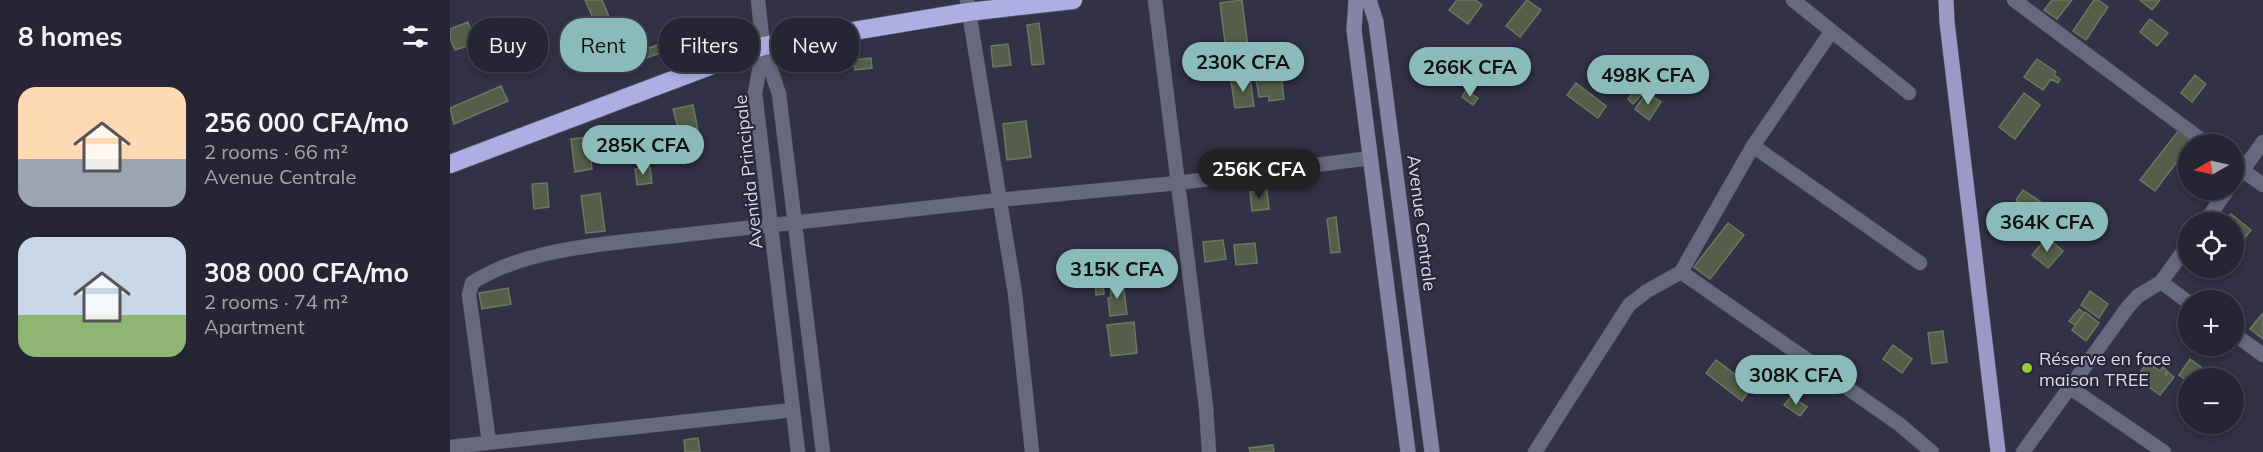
<!DOCTYPE html>
<meta charset="utf-8">
<style>
:root{--surface:#262534;--page:#2e2d3c;--text:#f1f3f6;--muted:#a4a5ac;--line:#42424f;--accent:#8bbbb9}
body{margin:0;font-family:Mulish,sans-serif;background:var(--page);color:var(--text);height:100vh;display:flex;flex-direction:column;font-size:22px;white-space:nowrap}
*{box-sizing:border-box;margin:0}
p{font-size:20px;color:var(--muted)}
.icon{flex:none;width:33px;height:33px;fill:none;stroke:currentColor;stroke-width:2;stroke-linecap:round;stroke-linejoin:round}
.map{position:relative;flex:1;overflow:hidden}
.side{display:flex;flex-direction:column;background:var(--surface);width:450px}
.side>*{flex:none}
.top-card{position:absolute;left:18px;top:18px;width:570px;height:54px;display:flex;gap:12px}
.needle{width:39px;rotate:261deg}
.fabs{position:absolute;left:1728px;top:134px;display:grid;gap:12px}
.fabs a{display:grid;place-items:center;width:66px;height:66px;border-radius:50%;background:var(--surface);box-shadow:0 3px 9px #0003,0 0 0 2px var(--line);font-size:30px}
.price{position:absolute;translate:-50% -51px;padding:0 14px;border-radius:21px;background:var(--accent);color:#111;font-size:20px;line-height:39px;filter:drop-shadow(0 2px 3px #0008)}
.price::after{content:'';position:absolute;left:50%;top:36px;width:18px;height:14px;margin-left:-9px;background:inherit;clip-path:polygon(0 0,100% 0,50% 100%)}
.price.active{background:#222;color:#fff}
ul{padding:0;list-style:none}
li{display:flex;align-items:center;gap:18px;height:150px;padding:0 18px}
li span{display:grid;place-items:center;flex:none;width:168px;height:120px;border-radius:18px;color:#555}
li>.icon{margin-inline-start:auto}
span .icon{width:72px;height:72px;fill:#fffc;stroke-width:1}
li b{font-size:26px}
h2{display:flex;justify-content:space-between;align-items:center;height:72px;padding:0 18px;font-size:26px}
.chip{padding:0 21px;border-radius:24px;background:var(--surface);box-shadow:0 3px 9px #0003,0 0 0 2px var(--line);font-size:21px;line-height:54px}
.chip.active{background:var(--accent);color:#111}
main{display:flex;flex:1;min-height:0}
.map>svg:first-child{display:block}
</style>
<main>
<section class="side">
<h2>8 homes<svg class="icon" aria-label="filters" viewBox="0 0 24 24"><path d="M4 7h16M4 17h16"/><circle cx="9" cy="7" r="2"/><circle cx="15" cy="17" r="2"/></svg></h2>
<ul>
<li><span style="background:linear-gradient(#ffd9b3 60%,#9aa5b1 0)"><svg class="icon" aria-label="home" viewBox="0 0 24 24"><path d="M3 11l9-7 9 7M6 9v11h12V9"/></svg></span><div><b>256 000 CFA/mo</b><p>2 rooms · 66 m²</p><p>Avenue Centrale</p></div></li>
<li><span style="background:linear-gradient(#c9d6e8 65%,#8fb573 0)"><svg class="icon" aria-label="home" viewBox="0 0 24 24"><path d="M3 11l9-7 9 7M6 9v11h12V9"/></svg></span><div><b>308 000 CFA/mo</b><p>2 rooms · 74 m²</p><p>Apartment</p></div></li>
</ul>
</section>
<div class="map">
<svg width="1813" height="452" viewBox="0 0 1813 452">
<rect width="100%" height="100%" fill="#323145"/>
<path fill="#555e49" stroke="#6d7661" stroke-width="1.5" d="M135,0h17l18,43 -13,6z
M792,0l8,63 -22,3 -8,-63z
M1007,0h18l7,5 -14,19 -19,-14z
M1077,0l14,10 -21,27 -14,-11z
M1602,0h20l-15,19 -13,-9z
M1644,0h4l10,7 -22,33 -13,-9z
M1690,0h20l-8,10z
M1700,19l18,14 -11,13 -17,-14z
M18,22l8,21 -21,7 -5,-12v-9z
M589,23l5,41 -12,1 -5,-40z
M178,37l4,3 -13,22 -5,-3z
M210,44l3,8 -39,14 -2,-8z
M558,44l3,21 -18,2 -2,-21z
M421,58l1,10 -17,2 -2,-10z
M1587,59l19,13 -2,3 6,4 -2,4 -7,-4 -8,11 -19,-13z
M831,75l3,24 -15,2v-5l-10,1 -3,-19z
M1745,75l11,9 -14,18 -11,-9z
M800,78l4,28 -19,2 -4,-27z
M1126,83l30,23 -8,12 -31,-23z
M51,86l7,15 -54,23 -4,-16z
M1188,87l6,5 -11,12 -5,-5z
M1016,90l12,8 -5,7 -11,-8z
M1197,92l14,10 -12,18 -14,-11z
M1574,93l16,12 -25,34 -16,-12z
M243,105l6,31 -18,3 -8,-30z
M576,121l5,36 -24,3 -4,-36z
M1729,130l14,12 -5,2v3l-33,44 -15,-11z
M138,137l4,32 -17,3 -4,-33z
M200,167l2,16 -15,2 -2,-16z
M97,183l2,24 -15,2 -2,-25z
M817,190l2,19 -17,2 -2,-19z
M1573,190l18,12 -15,23 -14,-10 8,-12 -4,-3z
M150,193l5,38 -19,2 -5,-37z
M1781,214l20,16 -13,16 -4,-4v-20h-10z
M886,217l4,35 -9,1 -4,-34z
M1278,223l16,12 -34,44 -16,-12z
M1597,237l16,14 -15,17 -16,-13z
M773,240l3,19 -21,3 -2,-20z
M805,243l2,20 -21,2 -2,-20z
M666,256l2,21 -21,2 -3,-21z
M696,261l1,10 -20,3 -2,-10z
M653,282l1,12 -8,1 -1,-12z
M673,282l4,32 -17,2 -2,-18h3l-1,-14z
M58,288l3,16 -29,5 -3,-16z
M1640,291l18,13 -9,14 -18,-13z
M1629,309l5,4 -9,12 -6,-4z
M1635,312l14,11 -13,18 -14,-11z
M1813,313v26l-13,-10z
M684,322l3,31 -26,3 -4,-31z
M1493,331l4,31 -15,2 -4,-31z
M1443,345l19,14 -10,14 -19,-14z
M1322,356l18,13 2,-3 17,13 -12,16 -35,-26z
M1700,359l5,4 -2,3 7,5 3,-4 4,4 -2,3 1,1 2,-3 6,5 -14,18 -24,-17z
M1740,359l26,19h-28v3l-9,-6z
M1266,360l36,27 -10,14 -36,-28z
M1341,396l16,11 -7,9 -16,-11z
M248,438l2,14h-15l-1,-12z
M823,445l1,7h-24l-1,-4z"/>
<g fill="none" stroke-linecap="round" stroke-linejoin="round">
<defs>
<path id="street" d="M308,0l5,46 16,48 44,358
M517,0l48,293 17,159
M705,0l51,407 3,45
M1343,0l116,93
M1564,0l193,144
M313,49l-8,44 43,359
M1303,146l167,117
M1784,164l29,21
M1784,182l29,-40
M1755,222l23,-33
M1231,272l218,152 33,28
M1711,282l27,20
M1784,334l29,21
M1619,387l95,65
M39,442l-20,-147 3,-12c40,-26 92,-34 139,-40l387,-43 180,-17 192,-25
M0,447l343,-37
M1085,452l94,-147 18,-14 34,-19 72,-126 78,-114
M1573,452l105,-145 10,-11 23,-14 27,-37"/>
<path id="secondary" d="M906,0l-2,30 54,422
M919,0l7,22 56,430"/>
<path id="primary" d="M1496,0l1,22 51,430"/>
<path id="highway" d="M0,164l313,-118 205,-34 105,-12"/>
</defs>
<use href="#street" stroke="#515063" stroke-width="15"/>
<use href="#secondary" stroke="#515063" stroke-width="16"/>
<use href="#primary" stroke="#515063" stroke-width="16"/>
<use href="#highway" stroke="#515063" stroke-width="20"/>
<use href="#street" stroke="#68687e" stroke-width="14"/>
<use href="#secondary" stroke="#8584a7" stroke-width="15"/>
<use href="#primary" stroke="#9b9ac7" stroke-width="15"/>
<use href="#highway" stroke="#afaee4" stroke-width="18"/>
</g>
<circle fill="#9acb35" stroke="#28273a" stroke-width="2" cx="1577" cy="368" r="6"/>
<g text-anchor="middle" dominant-baseline="central" stroke-width="4.5" stroke-linejoin="round" paint-order="stroke">
<g font-size="18" fill="#dcdce9" stroke="#28273a">
<text transform="translate(298 172) rotate(-96)">Avenida Principale</text>
<text transform="translate(972 223) rotate(83)">Avenue Centrale</text>
</g>
<g font-size="18" fill="#dcdce9" stroke="#28273a" text-anchor="start">
<text x="1589" y="358">Réserve en face<tspan x="1589" dy="21">maison TREE</tspan></text>
</g>
</g>
</svg>
<div class="fabs">
<a><svg class="needle" viewBox="-14 -14 28 28"><path d="M0-13l5 13h-10z" fill="#e53935"/><path d="M0 13l5-13h-10z" fill="#a4a5ac"/></svg></a>
<a><svg class="icon" aria-label="locate" viewBox="0 0 24 24"><circle cx="12" cy="12" r="6"/><path d="M12 2v4M12 18v4M2 12h4M18 12h4"/></svg></a>
<a>+</a>
<a>−</a>
</div>
<b class="price" style="left:793px;top:93px">230K CFA</b>
<b class="price" style="left:1020px;top:98px">266K CFA</b>
<b class="price" style="left:1198px;top:106px">498K CFA</b>
<b class="price" style="left:193px;top:176px">285K CFA</b>
<b class="price active" style="left:809px;top:200px">256K CFA</b>
<b class="price" style="left:1597px;top:253px">364K CFA</b>
<b class="price" style="left:667px;top:300px">315K CFA</b>
<b class="price" style="left:1346px;top:406px">308K CFA</b>
<div class="top-card">
<a class="chip">Buy</a>
<a class="chip active">Rent</a>
<a class="chip">Filters</a>
<a class="chip">New</a>
</div>
</div>
</main>
